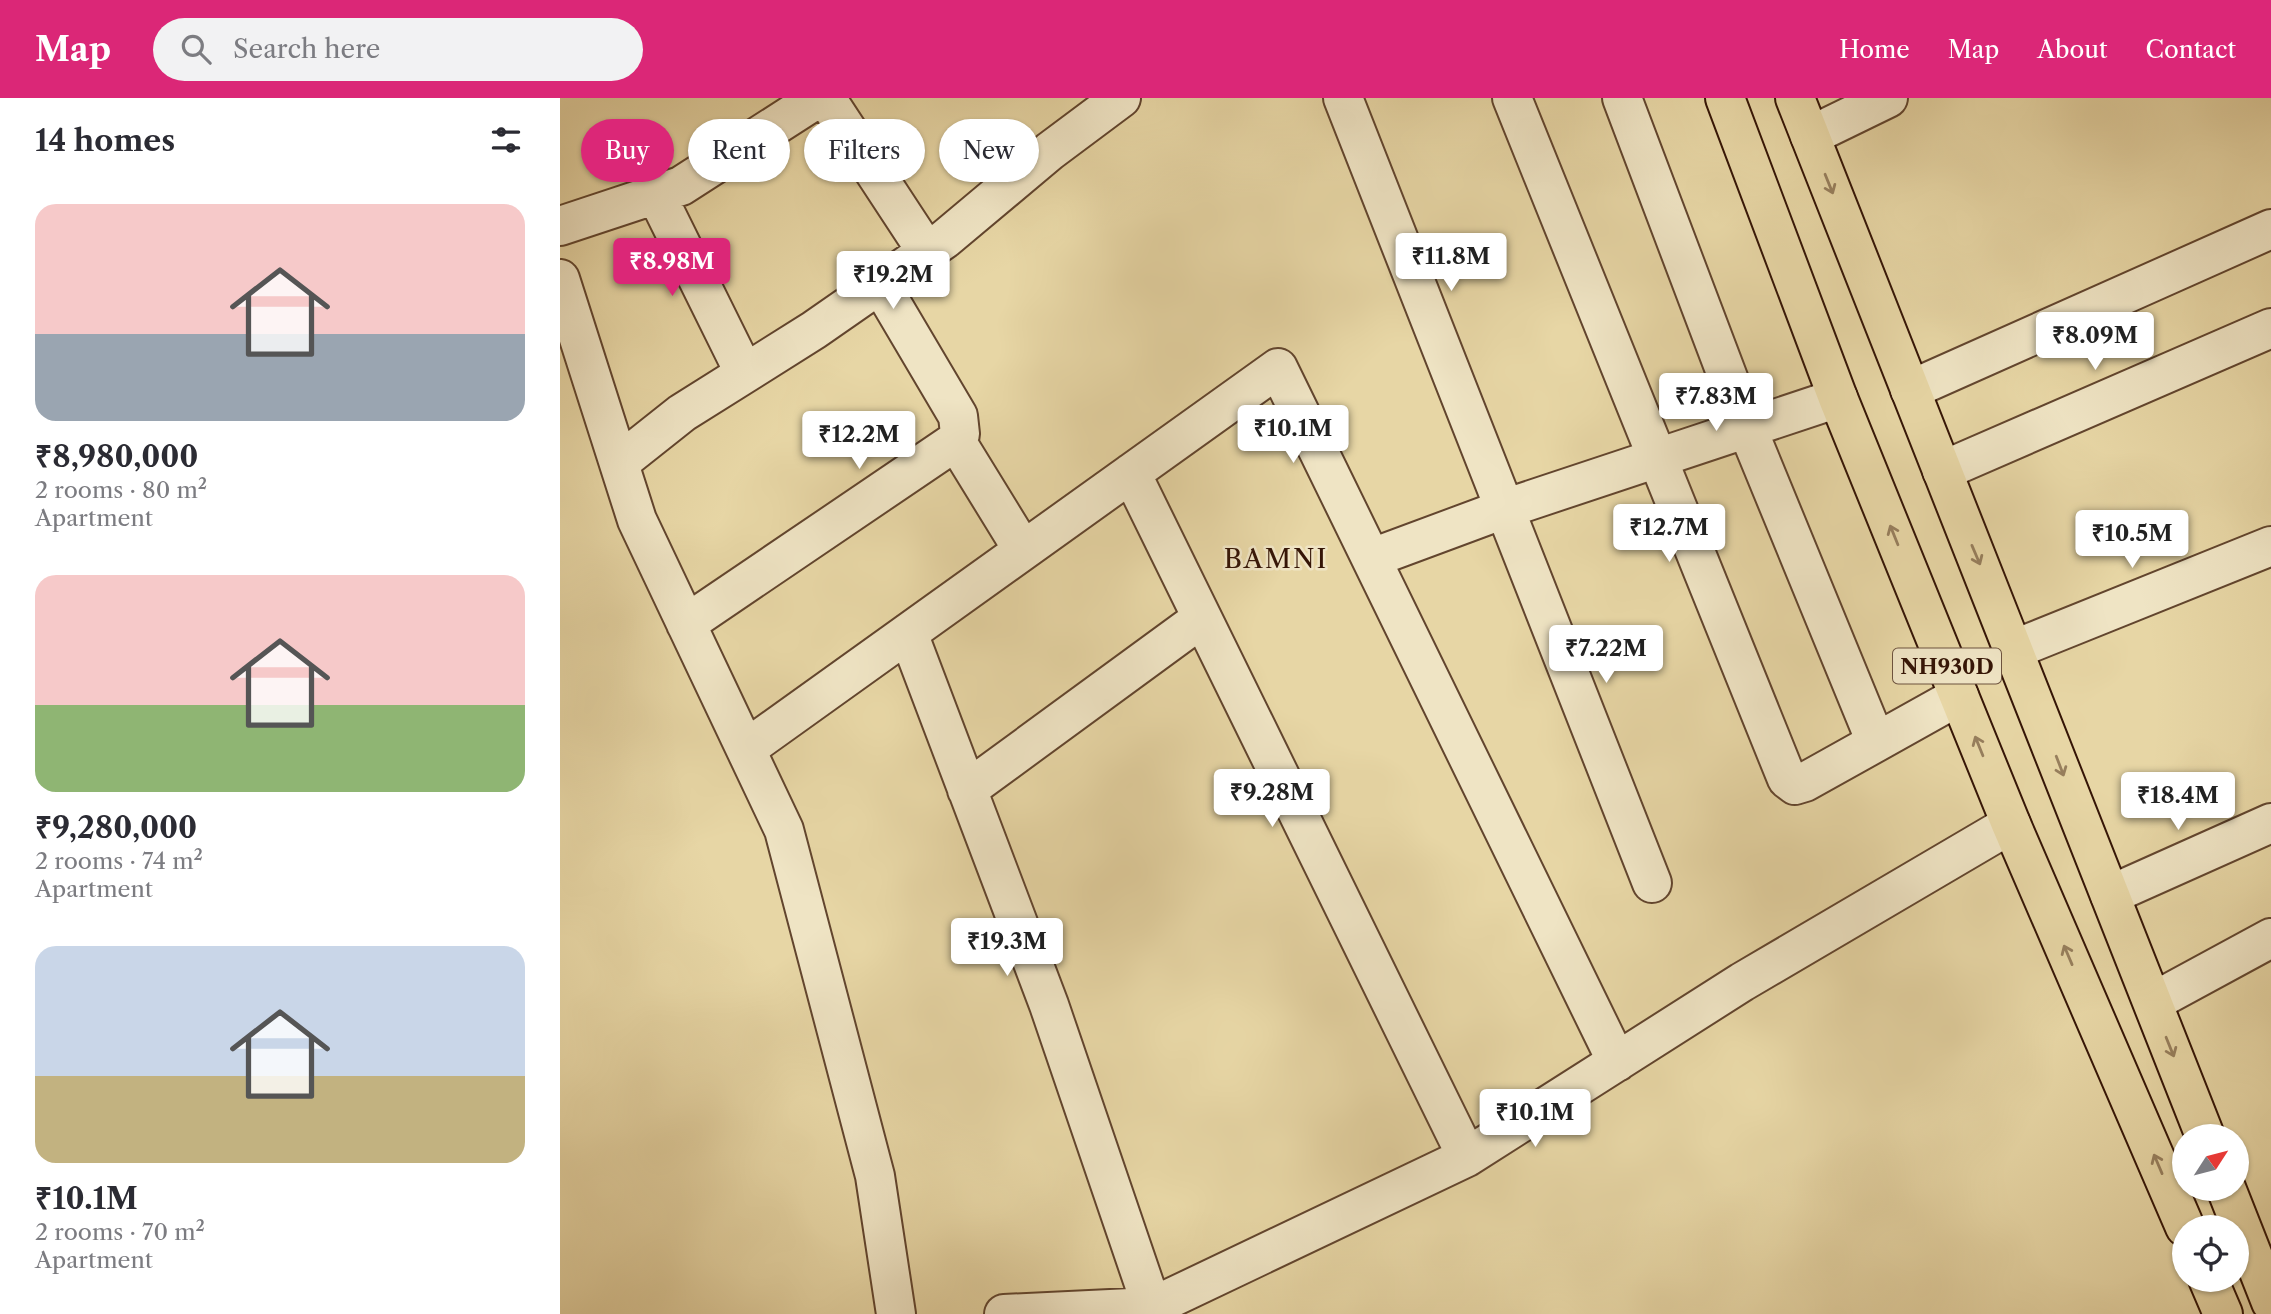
<!DOCTYPE html>
<meta charset="utf-8">
<style>
:root{--surface:#fff;--page:#f2f2f3;--text:#2b2b33;--muted:#7c7c81;--accent:#db2777}
body{margin:0;font-family:"Libre Caslon Text",serif;background:var(--page);color:var(--text);height:100vh;display:flex;flex-direction:column;font-size:26px;white-space:nowrap}
*{box-sizing:border-box;margin:0}
p{font-size:23px;color:var(--muted)}
.icon{flex:none;width:38px;height:38px;fill:none;stroke:currentColor;stroke-width:2;stroke-linecap:round;stroke-linejoin:round}
.map{position:relative;flex:1;overflow:hidden}
.details{display:flex;flex-direction:column;background:var(--surface);width:560px}
.details>*{flex:none}
.guide{position:absolute;left:21px;top:21px;width:665px;height:63px;display:flex;gap:14px}
.needle{width:46px;rotate:54deg}
.fabs{position:absolute;left:1612px;top:1026px;display:grid;gap:14px}
.fabs a{display:grid;place-items:center;width:77px;height:77px;border-radius:50%;background:var(--surface);box-shadow:0 2px 5px #0004;font-size:35px}
.price{position:absolute;translate:-50% -60px;padding:0 16px;border-radius:7px;background:#fff;color:#222;font-size:23px;line-height:46px;filter:drop-shadow(0 2px 4px #0008)}
.price::after{content:'';position:absolute;left:50%;top:42px;width:21px;height:16px;margin-left:-10px;background:inherit;clip-path:polygon(0 0,100% 0,50% 100%)}
.price.active{background:var(--accent);color:#fff}
ul{padding:0;list-style:none}
li{display:grid;align-content:center;gap:14px;height:371px;padding:0 35px}
li span{display:grid;place-items:center;height:217px;border-radius:21px;color:#555}
li>.icon{margin-inline-start:auto}
span .icon{width:126px;height:126px;fill:#fffc;stroke-width:1}
li b{font-size:30px}
h2{display:flex;justify-content:space-between;align-items:center;height:84px;padding:0 35px;font-size:30px}
.tag{padding:0 24px;border-radius:32px;background:var(--surface);box-shadow:0 2px 5px #0004;font-size:24px;line-height:63px}
.tag.active{background:var(--accent);color:#fff}
header{display:flex;align-items:center;gap:42px;box-sizing:border-box;height:98px;padding:0 35px;background:var(--accent);color:#fff}
header strong{font-size:33px}
nav{display:flex;gap:38px;margin-inline-start:auto;font-size:24px}
.search{width:490px;height:63px;background:var(--page);display:flex;align-items:center;gap:18px;box-sizing:border-box;padding:0 24px;border-radius:38px;color:var(--muted);font-size:26px}
main{display:flex;flex:1;min-height:0}
.map>svg:first-child{display:block}
</style>
<header>
<strong>Map</strong>
<div class="search"><svg class="icon" aria-label="search" viewBox="0 0 24 24"><circle cx="10" cy="10" r="6"/><path d="M15 15l6 6"/></svg>Search here</div>
<nav><a>Home</a><a>Map</a><a>About</a><a>Contact</a></nav>
</header>
<main>
<section class="details">
<h2>14 homes<svg class="icon" aria-label="filters" viewBox="0 0 24 24"><path d="M4 7h16M4 17h16"/><circle cx="9" cy="7" r="2"/><circle cx="15" cy="17" r="2"/></svg></h2>
<ul>
<li><span style="background:linear-gradient(#f6c9c9 60%,#9aa5b1 0)"><svg class="icon" aria-label="home" viewBox="0 0 24 24"><path d="M3 11l9-7 9 7M6 9v11h12V9"/></svg></span><div><b>₹8,980,000</b><p>2 rooms · 80 m²</p><p>Apartment</p></div></li>
<li><span style="background:linear-gradient(#f6c9c9 60%,#8fb573 0)"><svg class="icon" aria-label="home" viewBox="0 0 24 24"><path d="M3 11l9-7 9 7M6 9v11h12V9"/></svg></span><div><b>₹9,280,000</b><p>2 rooms · 74 m²</p><p>Apartment</p></div></li>
<li><span style="background:linear-gradient(#c9d6e8 60%,#c2b280 0)"><svg class="icon" aria-label="home" viewBox="0 0 24 24"><path d="M3 11l9-7 9 7M6 9v11h12V9"/></svg></span><div><b>₹10.1M</b><p>2 rooms · 70 m²</p><p>Apartment</p></div></li>
</ul>
</section>
<div class="map">
<svg width="1711" height="1216" viewBox="0 0 1711 1216">
<rect width="100%" height="100%" fill="#e7d6a5"/>
<filter id="stains"><feTurbulence type="fractalNoise" baseFrequency=".00286" numOctaves="4"/><feColorMatrix values="0 0 0 0 .2 0 0 0 0 .09 0 0 0 0 .02 0 0 0 .5 -.17"/></filter>
<radialGradient id="worn" r=".72"><stop offset=".6" stop-color="#630" stop-opacity="0"/><stop offset="1" stop-color="#630" stop-opacity=".3"/></radialGradient>
<g fill="none" stroke-linecap="round" stroke-linejoin="round">
<defs>
<path id="minor" d="M266,0l101,154
M783,0l309,785
M952,0l275,681 8,6 10,-3 154,-86
M1062,0l125,330 129,314
M1250,38l78,-38
M97,98l87,176
M0,128l121,-40 137,-88
M0,181l77,241 147,310 91,346 21,138
M1350,292l361,-161
M396,343l67,109
M59,365l63,-50 132,-83 131,-91 105,-88 71,-53
M1382,373l329,-143
M571,375l336,684
M812,460l132,-49 334,-111
M126,526l270,-183 4,-7 -2,-18 -78,-132
M348,535l141,372 103,302
M1455,551l256,-103
M186,651l532,-381 339,694
M407,692l235,-172
M1550,797l161,-72
M1593,904l118,-64
M444,1216l148,-7 315,-150 275,-175 269,-158"/>
<path id="highway" d="M1165,0l113,300 173,426 174,403
M1235,0l410,1038
M1666,1090l45,114
M1648,1181l15,35"/>
</defs>
<use href="#minor" stroke="#62452e" stroke-width="42"/>
<use href="#highway" stroke="#351506" stroke-width="42"/>
<use href="#minor" stroke="#efe4c4" stroke-width="38"/>
<use href="#highway" stroke="#e7d6a5" stroke-width="38"/>
</g>
<defs><path id="oneway-shaft" d="M-6 0H5M1.5-3L5.5 0L1.5 3" fill="none" stroke-width="1.6" stroke-linecap="round" stroke-linejoin="round" transform="scale(1.75)"/></defs>
<g stroke="#977f5d">
<use href="#oneway-shaft" transform="translate(1269 86) rotate(68)"/>
<use href="#oneway-shaft" transform="translate(1334 437) rotate(-112)"/>
<use href="#oneway-shaft" transform="translate(1416 457) rotate(67)"/>
<use href="#oneway-shaft" transform="translate(1419 648) rotate(-112)"/>
<use href="#oneway-shaft" transform="translate(1500 668) rotate(69)"/>
<use href="#oneway-shaft" transform="translate(1508 857) rotate(-113)"/>
<use href="#oneway-shaft" transform="translate(1610 949) rotate(68)"/>
<use href="#oneway-shaft" transform="translate(1598 1066) rotate(-113)"/>
</g>
<g text-anchor="middle" dominant-baseline="central" stroke-width="5" stroke-linejoin="round" paint-order="stroke">
<rect fill="#efe4c4" stroke="#6d533f" stroke-width="2" x="1333" y="550.5" width="108" height="35" rx="5"/>
<g font-size="21" font-weight="bold" fill="#351506">
<text x="1387" y="568">NH930D</text>
</g>
<g font-size="26" letter-spacing="2" fill="#351506" stroke="#efe4c4">
<text x="716" y="461">BAMNI</text>
</g>
</g>
<rect width="100%" height="100%" filter="url(#stains)"/>
<rect width="100%" height="100%" fill="url(#worn)"/>
</svg>
<div class="fabs">
<a><svg class="needle" viewBox="-14 -14 28 28"><path d="M0-13l5 13h-10z" fill="#e53935"/><path d="M0 13l5-13h-10z" fill="#7c7c81"/></svg></a>
<a><svg class="icon" aria-label="locate" viewBox="0 0 24 24"><circle cx="12" cy="12" r="6"/><path d="M12 2v4M12 18v4M2 12h4M18 12h4"/></svg></a>
</div>
<b class="price" style="left:891px;top:195px">₹11.8M</b>
<b class="price active" style="left:112px;top:200px">₹8.98M</b>
<b class="price" style="left:333px;top:213px">₹19.2M</b>
<b class="price" style="left:1535px;top:274px">₹8.09M</b>
<b class="price" style="left:1156px;top:335px">₹7.83M</b>
<b class="price" style="left:733px;top:367px">₹10.1M</b>
<b class="price" style="left:299px;top:373px">₹12.2M</b>
<b class="price" style="left:1109px;top:466px">₹12.7M</b>
<b class="price" style="left:1572px;top:472px">₹10.5M</b>
<b class="price" style="left:1046px;top:587px">₹7.22M</b>
<b class="price" style="left:712px;top:731px">₹9.28M</b>
<b class="price" style="left:1618px;top:734px">₹18.4M</b>
<b class="price" style="left:447px;top:880px">₹19.3M</b>
<b class="price" style="left:975px;top:1051px">₹10.1M</b>
<div class="guide">
<a class="tag active">Buy</a>
<a class="tag">Rent</a>
<a class="tag">Filters</a>
<a class="tag">New</a>
</div>
</div>
</main>
